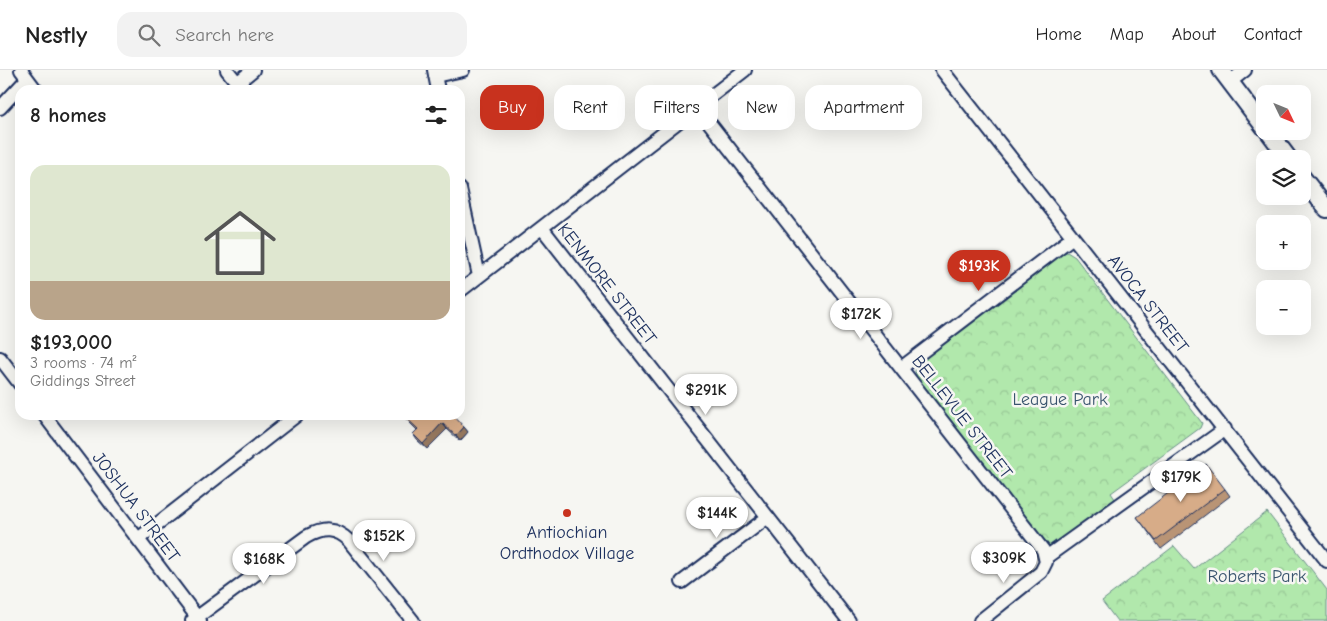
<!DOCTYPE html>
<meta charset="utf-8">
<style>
:root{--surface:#fff;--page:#f2f2f2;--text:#222;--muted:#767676;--line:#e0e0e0;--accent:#c8321e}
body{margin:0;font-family:"Comic Neue",sans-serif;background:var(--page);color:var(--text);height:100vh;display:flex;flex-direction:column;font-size:19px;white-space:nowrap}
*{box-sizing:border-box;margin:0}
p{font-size:16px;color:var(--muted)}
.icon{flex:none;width:28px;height:28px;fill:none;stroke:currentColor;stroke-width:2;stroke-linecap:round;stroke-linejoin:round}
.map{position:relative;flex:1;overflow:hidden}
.panel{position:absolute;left:15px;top:15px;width:450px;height:335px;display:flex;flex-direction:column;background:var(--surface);border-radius:15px;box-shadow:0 5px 20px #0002}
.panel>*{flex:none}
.hud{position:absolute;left:480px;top:15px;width:475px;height:45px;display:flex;gap:10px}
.needle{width:32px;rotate:133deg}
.tools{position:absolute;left:1256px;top:15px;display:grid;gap:10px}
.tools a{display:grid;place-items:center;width:55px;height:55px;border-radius:10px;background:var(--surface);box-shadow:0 5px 20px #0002;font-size:25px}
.price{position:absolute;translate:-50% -42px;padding:0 11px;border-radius:18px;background:#fff;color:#222;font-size:16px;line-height:32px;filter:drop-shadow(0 1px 2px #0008)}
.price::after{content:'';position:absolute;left:50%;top:30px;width:15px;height:11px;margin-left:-8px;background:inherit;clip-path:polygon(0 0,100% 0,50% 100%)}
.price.on{background:var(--accent);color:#fff}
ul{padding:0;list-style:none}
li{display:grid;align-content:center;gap:10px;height:265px;padding:0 15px}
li+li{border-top:1px solid var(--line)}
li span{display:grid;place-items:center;height:155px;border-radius:15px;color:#555}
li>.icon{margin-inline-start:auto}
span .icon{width:90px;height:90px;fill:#fffc;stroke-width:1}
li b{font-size:21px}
h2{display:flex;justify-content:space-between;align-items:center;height:60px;padding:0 15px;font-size:21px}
.pill{padding:0 18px;border-radius:15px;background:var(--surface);box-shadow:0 5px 20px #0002;font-size:18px;line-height:45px}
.pill.on{background:var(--accent);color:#fff}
header{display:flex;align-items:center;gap:30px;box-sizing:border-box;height:70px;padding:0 25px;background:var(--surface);border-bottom:1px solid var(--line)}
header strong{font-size:24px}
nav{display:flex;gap:28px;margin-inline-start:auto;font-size:18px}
.search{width:350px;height:45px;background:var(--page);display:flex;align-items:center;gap:12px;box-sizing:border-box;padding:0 18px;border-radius:15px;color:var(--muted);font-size:19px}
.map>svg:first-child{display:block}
</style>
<header>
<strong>Nestly</strong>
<div class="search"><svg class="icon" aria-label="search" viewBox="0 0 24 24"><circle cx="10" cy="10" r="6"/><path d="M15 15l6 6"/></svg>Search here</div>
<nav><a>Home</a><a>Map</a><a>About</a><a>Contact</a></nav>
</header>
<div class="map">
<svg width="1327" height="551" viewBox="0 0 1327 551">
<defs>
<pattern id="forest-crowns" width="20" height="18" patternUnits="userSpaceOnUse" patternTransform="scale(1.25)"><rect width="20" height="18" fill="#b1e8ac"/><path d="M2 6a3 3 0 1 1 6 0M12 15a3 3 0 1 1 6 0" fill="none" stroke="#98c796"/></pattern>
</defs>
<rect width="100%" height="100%" fill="#f6f6f2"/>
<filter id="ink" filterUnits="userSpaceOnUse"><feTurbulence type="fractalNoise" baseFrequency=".02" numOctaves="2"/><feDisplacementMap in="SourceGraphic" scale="10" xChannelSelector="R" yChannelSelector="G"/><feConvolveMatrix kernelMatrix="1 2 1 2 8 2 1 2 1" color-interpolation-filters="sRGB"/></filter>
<g filter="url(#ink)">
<path fill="url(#forest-crowns)" stroke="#668c85" d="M1067,182l8,5 127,166 -2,5 -89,65 6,9 -67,47 -133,-172 -2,-6 6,-11 136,-106z
M1267,442l60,78v31h-210l-15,-20 72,-55 20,23z"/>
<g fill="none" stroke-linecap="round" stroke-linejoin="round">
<defs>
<path id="minor" d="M21,0l15,20
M227,0l16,20
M434,0l4,20
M942,0l385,491
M435,6l28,-6
M1230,12l15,-12
M237,13l16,-13
M697,37l346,443 3,12 -5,10 -61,49
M0,38l27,-29
M460,119l19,87
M542,158l307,393
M460,221l285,-221
M0,288l20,26
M901,298l172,-131
M44,345l156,206
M138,469l159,-124
M1045,488l180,-129
M682,512l86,-65
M192,551l114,-84c16,-9 29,-10 43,4l64,80"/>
<path id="major" d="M1221,0l44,58
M1268,61l21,28
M1302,107l25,32"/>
</defs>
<use href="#minor" stroke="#1b2f5e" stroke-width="16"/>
<use href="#major" stroke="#1b2f5e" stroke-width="20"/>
<use href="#minor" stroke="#f6f6f2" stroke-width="12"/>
<use href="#major" stroke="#f6f6f2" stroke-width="16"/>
</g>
<path fill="#b99475" stroke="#1b2f5e" d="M403,345l61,12 4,5 -8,9 -13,-12 -20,20 -10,-9 -4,-6 4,-4 -10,-10z
M1225,419l5,7 -69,53 -24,-32z"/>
<path fill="#96785f" stroke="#1b2f5e" d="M442,353l5,6 -20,20 -4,-5z
M464,357l4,5 -8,9 -4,-5z"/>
<path fill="#d7ac88" stroke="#1b2f5e" d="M403,345h22l2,1 1,-1h25l11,12 -8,9 -14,-13 -19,21 -10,-10 5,-5z
M1206,394l19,25 -69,52 -19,-24z"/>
</g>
<circle fill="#c8321e" stroke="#f6f6f2" stroke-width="2" cx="567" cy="443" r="5"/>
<g text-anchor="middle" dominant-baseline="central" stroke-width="5" stroke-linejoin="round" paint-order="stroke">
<g font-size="18" fill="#1b2f5e" stroke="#f6f6f2">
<text transform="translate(607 214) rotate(52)">KENMORE STREET</text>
<text transform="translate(1148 234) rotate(52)">AVOCA STREET</text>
<text transform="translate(962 347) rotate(52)">BELLEVUE STREET</text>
<text transform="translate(136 437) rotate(53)">JOSHUA STREET</text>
</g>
<g font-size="18" fill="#39546e" stroke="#f6f6f2">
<text x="1060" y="329">League Park</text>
<text x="1257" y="506">Roberts Park</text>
</g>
<g font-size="18" fill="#1b2f5e" stroke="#f6f6f2">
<text x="567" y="462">Antiochian<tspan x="567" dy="21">Ordthodox Village</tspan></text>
</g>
</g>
</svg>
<div class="tools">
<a><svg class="needle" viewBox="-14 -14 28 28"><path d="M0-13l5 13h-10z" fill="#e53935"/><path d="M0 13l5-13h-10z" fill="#767676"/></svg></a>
<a><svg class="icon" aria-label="layers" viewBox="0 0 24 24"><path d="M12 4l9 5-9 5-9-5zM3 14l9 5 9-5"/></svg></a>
<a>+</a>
<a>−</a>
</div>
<b class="price on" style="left:979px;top:222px">$193K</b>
<b class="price" style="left:861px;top:270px">$172K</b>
<b class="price" style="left:706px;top:346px">$291K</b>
<b class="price" style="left:1181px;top:433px">$179K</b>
<b class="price" style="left:717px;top:469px">$144K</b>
<b class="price" style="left:384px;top:492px">$152K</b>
<b class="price" style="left:1004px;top:514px">$309K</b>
<b class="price" style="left:264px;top:515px">$168K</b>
<div class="hud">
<a class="pill on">Buy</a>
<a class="pill">Rent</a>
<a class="pill">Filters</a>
<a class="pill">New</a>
<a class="pill">Apartment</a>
</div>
<section class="panel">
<h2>8 homes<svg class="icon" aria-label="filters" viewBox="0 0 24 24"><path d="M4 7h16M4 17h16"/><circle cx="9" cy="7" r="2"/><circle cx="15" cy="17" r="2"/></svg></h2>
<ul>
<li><span style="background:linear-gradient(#dfe7d0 75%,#b9a48a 0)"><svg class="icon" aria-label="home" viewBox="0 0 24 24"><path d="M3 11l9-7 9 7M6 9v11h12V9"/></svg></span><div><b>$193,000</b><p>3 rooms · 74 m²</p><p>Giddings Street</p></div></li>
</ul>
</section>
</div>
